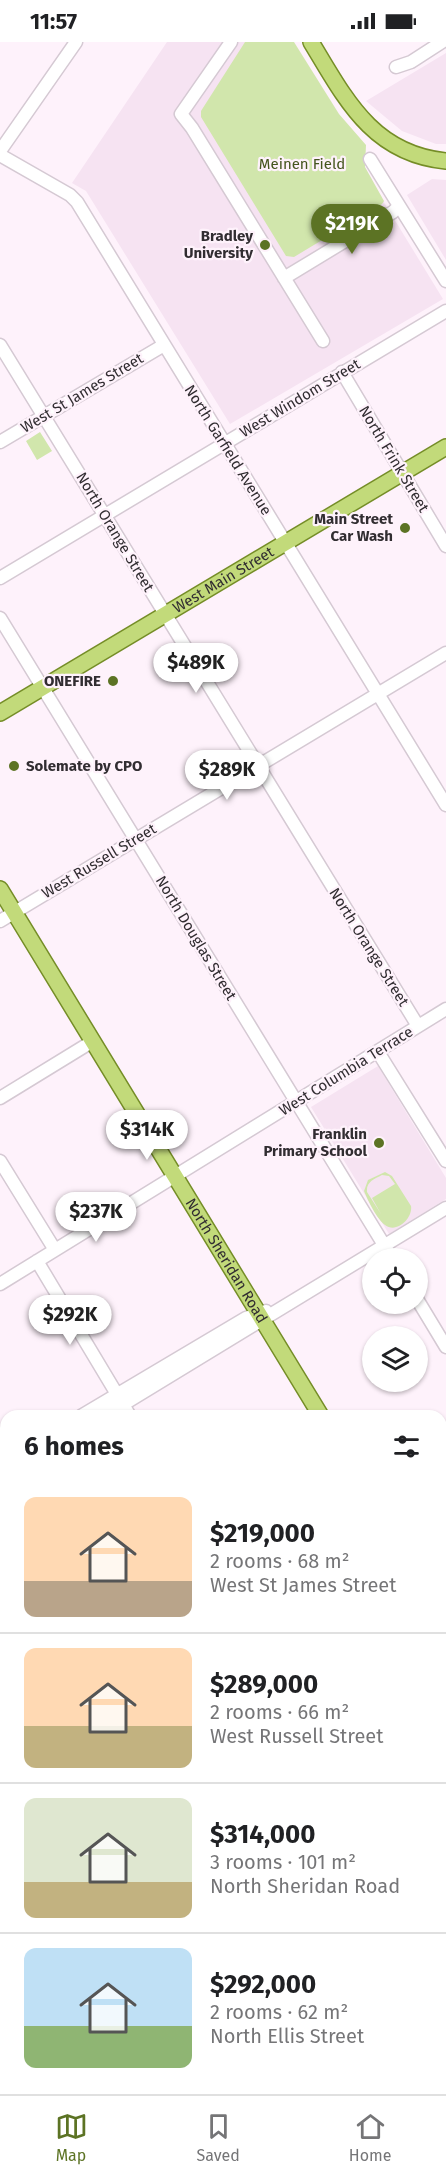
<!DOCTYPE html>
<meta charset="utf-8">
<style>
:root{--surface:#fff;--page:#f2f2f2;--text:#202124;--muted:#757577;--line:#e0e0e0;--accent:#5c7324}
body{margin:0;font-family:"Fira Sans",sans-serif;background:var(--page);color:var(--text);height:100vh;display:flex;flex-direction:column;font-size:22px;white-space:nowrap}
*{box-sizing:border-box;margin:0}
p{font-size:20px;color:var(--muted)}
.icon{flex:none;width:33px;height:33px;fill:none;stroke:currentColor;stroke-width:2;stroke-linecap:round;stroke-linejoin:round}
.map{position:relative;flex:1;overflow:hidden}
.sheet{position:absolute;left:0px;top:1368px;width:447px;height:684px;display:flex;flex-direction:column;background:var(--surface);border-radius:18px 18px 0 0;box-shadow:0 2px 4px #0004}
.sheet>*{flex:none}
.controls{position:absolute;left:362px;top:1206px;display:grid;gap:12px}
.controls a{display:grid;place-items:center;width:66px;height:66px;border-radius:50%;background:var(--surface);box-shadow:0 2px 4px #0004;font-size:30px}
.price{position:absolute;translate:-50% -51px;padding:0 14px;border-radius:21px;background:#fff;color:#222;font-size:20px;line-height:39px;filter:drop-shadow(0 2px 3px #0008)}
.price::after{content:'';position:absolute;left:50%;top:36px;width:18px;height:14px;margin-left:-9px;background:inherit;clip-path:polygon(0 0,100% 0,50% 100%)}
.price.on{background:var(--accent);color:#fff}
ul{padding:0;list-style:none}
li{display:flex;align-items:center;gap:18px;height:150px;padding:0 24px}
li+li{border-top:2px solid var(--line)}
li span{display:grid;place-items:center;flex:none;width:168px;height:120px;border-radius:12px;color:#555}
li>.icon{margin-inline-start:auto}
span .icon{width:72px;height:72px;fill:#fffc;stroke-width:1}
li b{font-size:26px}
h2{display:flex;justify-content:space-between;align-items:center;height:72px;padding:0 24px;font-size:26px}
.status{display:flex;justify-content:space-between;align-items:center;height:42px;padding:0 30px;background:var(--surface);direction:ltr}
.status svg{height:16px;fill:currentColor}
.tabs{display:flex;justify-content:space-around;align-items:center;height:84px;border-top:2px solid var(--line);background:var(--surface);font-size:16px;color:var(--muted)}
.tabs a{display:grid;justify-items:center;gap:3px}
.tabs .on{color:var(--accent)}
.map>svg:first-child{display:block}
</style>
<div class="status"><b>11:57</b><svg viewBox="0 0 49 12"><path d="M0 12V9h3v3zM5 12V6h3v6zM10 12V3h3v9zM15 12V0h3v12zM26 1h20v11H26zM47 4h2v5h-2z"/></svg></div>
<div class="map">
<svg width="446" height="2052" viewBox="0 0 446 2052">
<rect width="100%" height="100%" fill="#fef2fb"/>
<path fill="#f6e3f2" d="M167,0h119l157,257 -213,125 -144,-233 -14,-8z
M446,11v91h-10l-34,-13 -36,-30z
M432,137l14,1v80l-39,-65z
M378,1024l68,112v21l-57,35 -78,-127z
M6,1694v89l-6,-10v-77z
M446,1715v337h-274l-4,-6h273v-328z"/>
<path fill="#d1e6ac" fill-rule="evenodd" d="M245,0h49l45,72 27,31 -1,22 19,34 -2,3 -88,53 -8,-1 -85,-139v-6z
M40,390l12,19 -15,9 -11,-19z
M385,1130l7,4 19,30c2,12 -14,28 -26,19 -8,-6 -17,-24 -21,-34l4,-11zM382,1133l7,1 6,8 -23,14 9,16 -14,-22c-1,-10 7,-13 15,-17z"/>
<path fill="#b0ca7c" d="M446,1716v97l-4,10 4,103v126h-9l-4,-6h8v-326z"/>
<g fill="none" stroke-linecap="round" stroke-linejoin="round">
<path stroke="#eeabe3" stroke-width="2" d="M441,1806l5,-30
M441,2024l4,28"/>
<defs>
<path id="minor" d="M231,0l-50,72 11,14 131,213
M396,25l15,-5 31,-20
M0,109l76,-109
M0,113l70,40 7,7 369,603
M370,117l76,122
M284,236l109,-66 6,-6
M0,303l418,681
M342,330l104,174
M0,400l164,-97
M0,536l446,-267
M0,576l392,640
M0,879l446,-268
M378,1010l68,109
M0,1056l93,-57
M0,1119l55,89
M37,1219l93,155
M0,1242l446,-275
M417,1257l29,48
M81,1374l165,-98 20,-7
M104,1374c114,-69 228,-139 342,-208
M0,1423l6,-4
M0,1436l6,-3
M0,1554l6,10
M441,1702l5,-6
M0,1797l6,10
M0,2002l6,-4
M153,2046l3,6"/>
<g id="major">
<path d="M311,0c34,56 61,112 135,119"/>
<path id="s1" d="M0,671l446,-266"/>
<path id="s2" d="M0,847l321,527"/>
<path d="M441,1571l5,8"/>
</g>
<path id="highway" d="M441,1485l5,-1
M441,1504l5,-2
M0,1597l6,-2
M0,1623l6,-1
M0,1648l6,-2
M0,1664l6,-2"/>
</defs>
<use href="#minor" stroke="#d5c9d3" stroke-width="15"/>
<use href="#major" stroke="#758d27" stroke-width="18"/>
<use href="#highway" stroke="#758d27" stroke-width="21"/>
<use href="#minor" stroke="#fff" stroke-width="12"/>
<use href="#major" stroke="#c2da7a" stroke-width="15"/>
<use href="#highway" stroke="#99c122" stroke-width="18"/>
</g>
<g fill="#5c7324" stroke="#fef2fb" stroke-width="2">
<circle cx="265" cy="203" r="6"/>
<circle cx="405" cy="486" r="6"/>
<circle cx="113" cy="639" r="6"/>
<circle cx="14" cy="724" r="6"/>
<circle cx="379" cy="1101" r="6"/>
</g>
<g text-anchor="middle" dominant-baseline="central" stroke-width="4.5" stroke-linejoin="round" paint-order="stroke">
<g font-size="15" fill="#45551e" stroke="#fef2fb">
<text x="302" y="122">Meinen Field</text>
</g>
<g font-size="15" font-weight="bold" fill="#312d31" stroke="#fef2fb" text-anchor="end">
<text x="253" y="194">Bradley<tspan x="253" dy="17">University</tspan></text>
<text x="393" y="477">Main Street<tspan x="393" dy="17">Car Wash</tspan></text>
<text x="101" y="639">ONEFIRE</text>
<text x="26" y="724" text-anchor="start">Solemate by CPO</text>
<text x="367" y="1092">Franklin<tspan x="367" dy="17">Primary School</tspan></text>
</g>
<g font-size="15" fill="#312d31" stroke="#fef2fb">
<text transform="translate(82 351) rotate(-31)">West St James Street</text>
<text transform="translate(300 356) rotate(-31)">West Windom Street</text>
<text transform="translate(228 408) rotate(58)">North Garfield Avenue</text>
<text transform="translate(394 417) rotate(59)">North Frink Street</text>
<text transform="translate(115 490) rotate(59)">North Orange Street</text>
<text stroke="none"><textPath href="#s1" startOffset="260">West Main Street</textPath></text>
<text transform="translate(99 819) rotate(-31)">West Russell Street</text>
<text transform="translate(196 896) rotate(59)">North Douglas Street</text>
<text transform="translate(369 905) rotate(58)">North Orange Street</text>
<text transform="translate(346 1029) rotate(-32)">West Columbia Terrace</text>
<text stroke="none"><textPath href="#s2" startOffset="435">North Sheridan Road</textPath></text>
</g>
</g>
</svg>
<div class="controls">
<a><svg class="icon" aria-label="locate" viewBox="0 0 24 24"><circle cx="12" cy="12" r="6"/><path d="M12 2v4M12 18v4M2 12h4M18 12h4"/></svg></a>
<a><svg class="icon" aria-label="layers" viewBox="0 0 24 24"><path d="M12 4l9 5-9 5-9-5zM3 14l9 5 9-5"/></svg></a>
</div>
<b class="price on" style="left:352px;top:213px">$219K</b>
<b class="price" style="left:196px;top:652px">$489K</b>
<b class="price" style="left:227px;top:759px">$289K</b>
<b class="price" style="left:147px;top:1119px">$314K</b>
<b class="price" style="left:96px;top:1201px">$237K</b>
<b class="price" style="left:70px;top:1304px">$292K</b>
<section class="sheet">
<h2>6 homes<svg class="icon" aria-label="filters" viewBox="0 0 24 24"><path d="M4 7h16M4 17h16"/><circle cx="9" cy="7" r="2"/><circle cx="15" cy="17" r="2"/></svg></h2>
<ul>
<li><span style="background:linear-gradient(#ffd9b3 70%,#b9a48a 0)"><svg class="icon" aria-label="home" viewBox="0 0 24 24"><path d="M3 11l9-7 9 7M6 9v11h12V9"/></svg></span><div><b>$219,000</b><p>2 rooms · 68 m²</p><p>West St James Street</p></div></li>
<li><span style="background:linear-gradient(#ffd9b3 65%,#c2b280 0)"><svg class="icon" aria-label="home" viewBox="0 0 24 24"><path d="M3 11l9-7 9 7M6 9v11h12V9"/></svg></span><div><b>$289,000</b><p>2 rooms · 66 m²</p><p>West Russell Street</p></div></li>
<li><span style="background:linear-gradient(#dfe7d0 70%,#c2b280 0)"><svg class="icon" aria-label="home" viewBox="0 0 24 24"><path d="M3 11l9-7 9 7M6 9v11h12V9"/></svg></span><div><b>$314,000</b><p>3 rooms · 101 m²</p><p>North Sheridan Road</p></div></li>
<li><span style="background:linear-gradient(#bfe0f5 65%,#8fb573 0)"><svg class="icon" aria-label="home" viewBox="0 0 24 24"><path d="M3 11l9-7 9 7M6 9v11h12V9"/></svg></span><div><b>$292,000</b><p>2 rooms · 62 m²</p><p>North Ellis Street</p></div></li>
</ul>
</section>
</div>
<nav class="tabs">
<a class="on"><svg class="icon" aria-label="map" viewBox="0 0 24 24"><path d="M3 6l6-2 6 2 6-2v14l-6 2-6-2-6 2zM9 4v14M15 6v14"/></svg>Map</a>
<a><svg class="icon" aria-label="saved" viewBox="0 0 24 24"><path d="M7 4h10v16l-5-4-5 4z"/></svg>Saved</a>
<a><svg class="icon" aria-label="home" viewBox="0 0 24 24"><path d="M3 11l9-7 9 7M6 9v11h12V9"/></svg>Home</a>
</nav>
